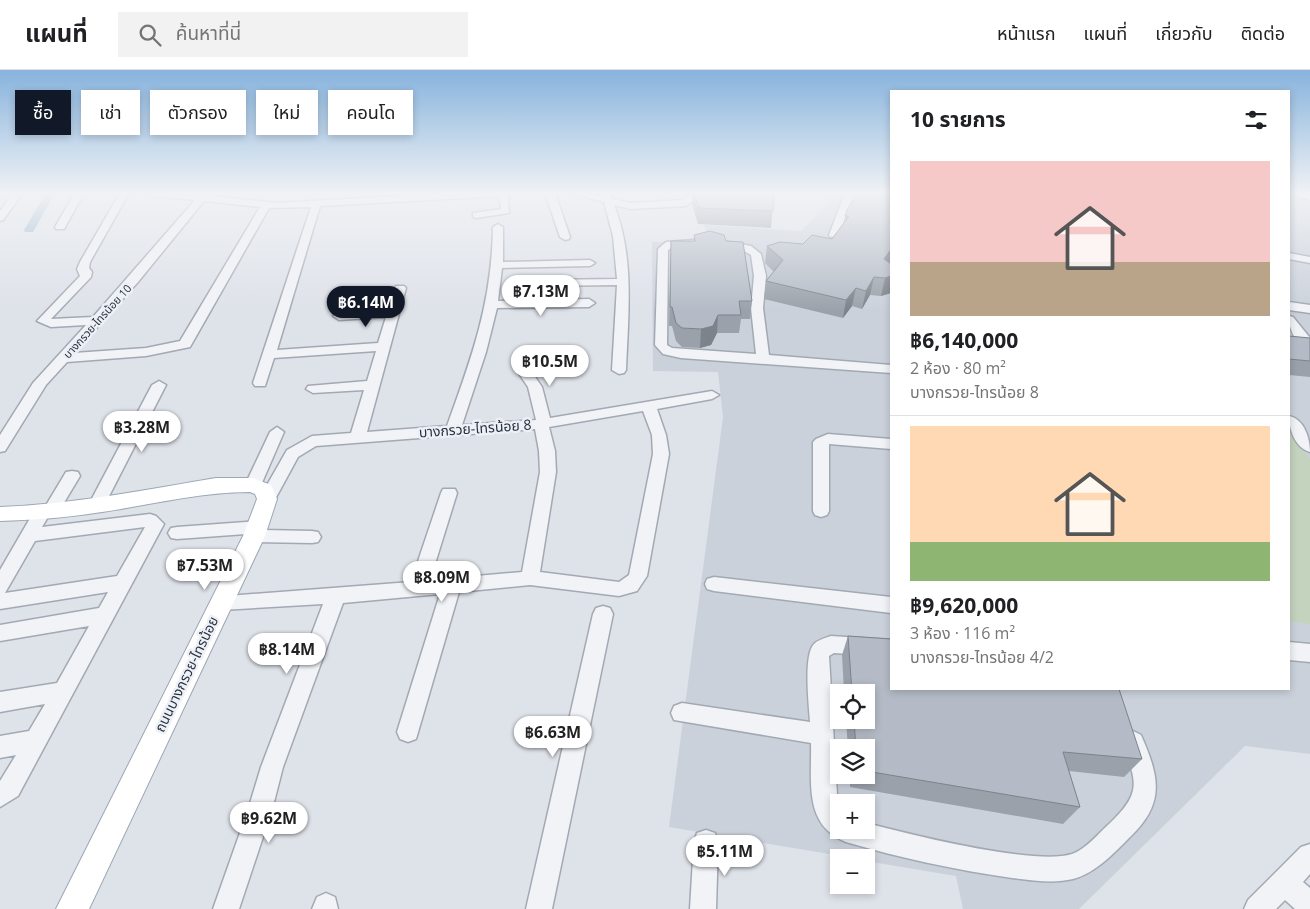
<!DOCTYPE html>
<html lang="th">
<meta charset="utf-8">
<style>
:root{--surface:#fff;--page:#f2f2f2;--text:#202124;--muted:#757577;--line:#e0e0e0;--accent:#111827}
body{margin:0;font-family:"Open Sans","Noto Sans Thai",sans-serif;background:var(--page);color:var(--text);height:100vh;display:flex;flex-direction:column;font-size:19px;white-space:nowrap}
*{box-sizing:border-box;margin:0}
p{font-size:16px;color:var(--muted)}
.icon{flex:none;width:28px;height:28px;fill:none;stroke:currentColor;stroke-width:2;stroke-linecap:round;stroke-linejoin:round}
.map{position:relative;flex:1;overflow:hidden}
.details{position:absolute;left:890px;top:20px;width:400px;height:600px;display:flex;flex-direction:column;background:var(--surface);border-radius:0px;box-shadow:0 2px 8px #0003}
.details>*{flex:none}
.hud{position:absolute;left:15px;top:20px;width:475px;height:45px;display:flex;gap:10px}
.buttons{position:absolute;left:830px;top:614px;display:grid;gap:10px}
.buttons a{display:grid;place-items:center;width:45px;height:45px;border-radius:0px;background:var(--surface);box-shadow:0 2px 8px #0003;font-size:25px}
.price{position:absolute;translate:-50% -42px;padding:0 11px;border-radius:18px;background:#fff;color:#222;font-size:16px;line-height:32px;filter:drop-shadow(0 1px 2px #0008)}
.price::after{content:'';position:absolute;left:50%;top:30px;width:15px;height:11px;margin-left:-8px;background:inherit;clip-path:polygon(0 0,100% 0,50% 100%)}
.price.on{background:var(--accent);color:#fff}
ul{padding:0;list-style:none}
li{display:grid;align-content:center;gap:10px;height:265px;padding:0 20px}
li+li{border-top:1px solid var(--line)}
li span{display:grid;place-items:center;height:155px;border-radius:0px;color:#555}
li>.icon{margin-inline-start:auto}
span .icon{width:90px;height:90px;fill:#fffc;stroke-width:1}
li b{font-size:21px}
h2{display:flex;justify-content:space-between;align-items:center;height:60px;padding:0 20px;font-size:21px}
.pill{padding:0 18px;border-radius:0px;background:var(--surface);box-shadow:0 2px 8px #0003;font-size:18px;line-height:45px}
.pill.on{background:var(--accent);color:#fff}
header{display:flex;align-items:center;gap:30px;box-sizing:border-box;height:70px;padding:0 25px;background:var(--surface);border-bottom:1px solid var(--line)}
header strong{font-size:24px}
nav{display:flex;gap:28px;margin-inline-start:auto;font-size:18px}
.search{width:350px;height:45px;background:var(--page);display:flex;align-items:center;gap:12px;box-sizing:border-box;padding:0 18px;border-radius:0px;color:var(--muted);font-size:19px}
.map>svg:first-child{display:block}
</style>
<header>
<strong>แผนที่</strong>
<div class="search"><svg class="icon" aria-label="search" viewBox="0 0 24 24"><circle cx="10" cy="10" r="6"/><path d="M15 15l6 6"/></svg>ค้นหาที่นี่</div>
<nav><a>หน้าแรก</a><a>แผนที่</a><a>เกี่ยวกับ</a><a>ติดต่อ</a></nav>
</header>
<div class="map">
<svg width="1310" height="839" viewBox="0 0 1310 839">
<rect width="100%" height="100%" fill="#dee2e9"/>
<path fill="#cbd1db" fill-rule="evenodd" d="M836,123h55v496h398v-496h21v561l-65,-8 -166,163h-116l-7,-33 -90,-15v-3l-19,-1 -178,-30 54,-410 -5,-45 -65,-1 -1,-129 58,-1 -6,-16 98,6zM839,622h27v28h-27zM839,678h27v27h-27zM839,732h27v28h-27z"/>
<path fill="#c4d3be" d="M1289,360l21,29v165l-21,-3z"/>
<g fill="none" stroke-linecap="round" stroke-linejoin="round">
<path fill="#95b1cc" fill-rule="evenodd" d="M46,123h9l-22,39h-8l-1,-2z"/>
<defs>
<path id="minor" d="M13,123l9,1 -19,26 -3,1v-10z
M75,123h9l-20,36h-8l-1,-2z
M120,123h9l-39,69 -1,6 3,4 -1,5 -40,42 42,-2 102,-117 -40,-4 -4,-3h33l93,10 175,-10h60l-4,3 1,17 -33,5 -3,-1v-4l28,-4 -2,-13 -179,10 -43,144 101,-7 8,-26 -47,3 -6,-4 6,-4 49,-2 6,-22 2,-2h8l2,2 -39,144 80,-6c25,-69 45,-124 46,-199l5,-3 5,3v35l87,-2 5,3 -5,3 -88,2 -4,33 91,-2 6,4 -6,4 -92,1 -11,44 -24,73 74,-5 -8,-33 -13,-19 7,-4 5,1 15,22 8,31 162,-27 7,4 -7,4 -55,10 9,26 3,19 -22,122 -10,15 -18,5 -89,-11 -71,7 -43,147 -8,3 -8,-3 -3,-7 43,-138 -97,9 -60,164 -11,43 -33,99h-26l35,-99 13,-43 62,-163 -102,6 -7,-3 -2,-5 2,-5 197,-15 30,-89 2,-4h12l2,4 -27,87 92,-8 18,-100 -1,-21 -4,-22 -219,17 -18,11 -25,46h-12l-2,-4 28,-49 25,-14 39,-3 13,-43 -51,3 -7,-4 2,-3 59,-5 9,-30 -102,7 -9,28h-10l-2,-3 58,-176 -42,1 -79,139 -44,9 -79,6 -21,23 -41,66 -5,1v-17l33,-52 53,-58 -35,2 -14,-6 43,-45 -3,-7 3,-7zM204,131l56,6 -80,134 -34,7 -72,5 64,-71zM643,341l9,24 1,19 -24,121 -10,7 -79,-10 16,-100 -1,-21 -6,-24z
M545,123h10l15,44 -1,2 -4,1 -5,-3z
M572,123l30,3 -1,-3h9l2,6 19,4 52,-3 9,-6 30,-1 -27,6 -9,7 -55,3 -17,-4c21,52 14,111 12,165l-2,3 -5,1 -7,-4 5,-85 -75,1 -6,-3 6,-3 75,-1 -4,-43 -9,-34z
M845,123h9l-15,42 -9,2 -1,-2z
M1293,123l17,1v6l-16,-5z
M693,170l4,1v4l-24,2 -5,3 -1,95 5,3 84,6 -5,-46 3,-32 -3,-21 -7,-4 -25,-5v-4l4,-1 28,5 10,8 5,22 -3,32 6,47 122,10v8l-210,-15 -18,-4 -8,-9 3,-96 8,-7z
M1289,183l21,4v6l-21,-4z
M1289,232l21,3v8l-21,-3z
M1289,246l4,1 17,21v12c-13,-3 -22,-22 -21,-34z
M159,311l7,4 -62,121 -2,4h-12l-2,-4 64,-121z
M1289,346c15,3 21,22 21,36 -15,-4 -21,-23 -21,-36z
M277,357l7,5 -23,53 -2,4h-12l-2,-4 25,-53z
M828,364l63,5v10l-62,-5v67l-2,4 -6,2 -6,-2 -2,-4v-69l3,-3z
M72,401l6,1 2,4 -24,40 -8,1 -6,10 108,-13 6,2 8,8 -146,272 -18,11v-26l16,-26 -16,3v-22l29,-5 16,-27 -45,8v-20l57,-9 32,-57 -89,15v-16l99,-17 9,-16 -108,17v-39l36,-62 9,-1 21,-35zM145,457l-28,49 -112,17 30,-52z
M258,451l6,2 3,4 -2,3 47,1 6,1 3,5 -3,5 -6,1 -58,-1 -6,-1 -2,-7 -69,5 -6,-1 -3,-5 3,-5 6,-1z
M714,507l177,20v16l-177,-22 -7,-2 -2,-5 2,-5z
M603,536l7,2 3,6 -61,295h-26l67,-295 3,-6z
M831,566l60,4v17l-57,-4 -5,3 10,174h27v-7c43,11 168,43 206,31 14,-5 27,-21 38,-31 33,-31 26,-42 12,-81l3,-7 8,-4 8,4c18,41 25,68 -11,102 -16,16 -34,36 -57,42 -20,5 -41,1 -61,-1 -56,-8 -112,-20 -166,-36 -43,-17 -34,-60 -35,-99l-137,-23 -3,-7 3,-7 8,-3 128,19c-1,-16 -7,-67 4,-78 4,-4 11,-6 17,-8z
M1289,572l21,2v18l-21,-2z
M706,760l9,3 3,9 -2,67h-26l4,-67 3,-9z
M1310,774v30l-7,8 7,6v21h-15l-10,-9 -9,9h-32l4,-9 53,-53z
M326,823l9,4 3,12h-26l5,-12z"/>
<path id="major" d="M216,408h37l18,7 6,14 -12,37 -176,373h-33l187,-373 14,-37 -2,-5 -5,-2c-52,0 -103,14 -155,21 -32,5 -63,7 -95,8v-14c73,-3 144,-17 216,-29z"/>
</defs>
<use href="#minor" stroke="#a3a9b3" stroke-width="3"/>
<use href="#major" stroke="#9ca7b5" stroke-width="2"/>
<use href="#minor" fill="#f1f3f7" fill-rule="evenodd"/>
<use href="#major" fill="#fff" fill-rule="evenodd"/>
</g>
<path fill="#9ba1aa" d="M692,123h82l-3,35 -73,-4 -6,-20z
M891,123v68l-1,2 1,1v29l-10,3 -11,-1 -8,14 -10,-3 -9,12 -79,-19 2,-18 8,-9 -9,-9 2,-17 36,-2 29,-5 12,-16 1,-7 28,-22z
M694,165l32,6 26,60 -2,18h-9l-2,14h-22l-6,12 -11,3 -18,-1 -6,-6 -4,-15h-3l2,-85h23z
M1289,266l21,2v39l-21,-2z
M848,566l294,123 -18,18 -55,-6 11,36 -17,17 -213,-37v-12h16v-27h-18l-2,-28h20v-28h-22l-2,-37z"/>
<path fill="#7e838b" d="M891,179v12l-11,16 4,-18z
M891,206v17l-10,3 4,-18z
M874,207l-4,18 -8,14 4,-18z
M856,218l-4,18 -9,12 3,-18z
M718,245l-1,18 -6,12 -11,3 1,-19z"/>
<path fill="#b4bbc6" stroke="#7e838b" d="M694,123h80l-1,18 -74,-3z
M873,123h18v56l-7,10 7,5v12l-6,2 -11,-1 -8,14 -10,-3 -10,12 -80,-19 17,-21 -16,-14 13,-4 23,2 9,-9 20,4 17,-23h-4l3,-8 11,-14h14z
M710,161l14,4 2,6 17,1 9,59h-13l2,14h-23l-5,11 -12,3 -19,-1 -6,-5 -4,-16h-2l1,-66h24l-1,-6z
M1289,266l21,2v23l-21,-2z
M848,566l43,3v50h228l23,70 -79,-7 17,55 -214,-36v-23h-10l-2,-28h12v-28h-14z"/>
<linearGradient id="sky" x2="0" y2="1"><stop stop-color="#87b3dd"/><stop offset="0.51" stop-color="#f0f2f5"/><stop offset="1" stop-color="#f0f2f5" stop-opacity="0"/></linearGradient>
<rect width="1310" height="241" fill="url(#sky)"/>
<g text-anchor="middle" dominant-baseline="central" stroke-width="5" stroke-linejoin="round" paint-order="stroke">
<g font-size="11" fill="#263040" stroke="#edf1f6">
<text transform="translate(97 251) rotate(-48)">บางกรวย-ไทรน้อย 10</text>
</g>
<g font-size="14" fill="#263040" stroke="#edf1f6">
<text transform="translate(475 358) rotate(-4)">บางกรวย-ไทรน้อย 8</text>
<text transform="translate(186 604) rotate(-64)">ถนนบางกรวย-ไทรน้อย</text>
</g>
</g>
</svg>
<div class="buttons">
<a><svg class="icon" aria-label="locate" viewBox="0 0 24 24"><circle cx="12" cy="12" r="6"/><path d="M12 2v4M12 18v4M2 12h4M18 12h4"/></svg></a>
<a><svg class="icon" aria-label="layers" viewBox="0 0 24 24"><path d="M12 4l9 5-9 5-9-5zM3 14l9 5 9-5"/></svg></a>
<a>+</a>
<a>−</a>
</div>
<b class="price" style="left:541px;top:247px">฿7.13M</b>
<b class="price on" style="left:366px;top:258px">฿6.14M</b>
<b class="price" style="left:550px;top:317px">฿10.5M</b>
<b class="price" style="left:142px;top:383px">฿3.28M</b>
<b class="price" style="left:205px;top:521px">฿7.53M</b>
<b class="price" style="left:442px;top:533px">฿8.09M</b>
<b class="price" style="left:287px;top:605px">฿8.14M</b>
<b class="price" style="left:553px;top:688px">฿6.63M</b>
<b class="price" style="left:269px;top:774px">฿9.62M</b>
<b class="price" style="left:725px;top:807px">฿5.11M</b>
<div class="hud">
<a class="pill on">ซื้อ</a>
<a class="pill">เช่า</a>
<a class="pill">ตัวกรอง</a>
<a class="pill">ใหม่</a>
<a class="pill">คอนโด</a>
</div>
<section class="details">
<h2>10 รายการ<svg class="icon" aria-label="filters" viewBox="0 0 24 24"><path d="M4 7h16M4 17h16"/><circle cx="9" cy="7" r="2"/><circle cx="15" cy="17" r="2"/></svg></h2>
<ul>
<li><span style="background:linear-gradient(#f6c9c9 65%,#b9a48a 0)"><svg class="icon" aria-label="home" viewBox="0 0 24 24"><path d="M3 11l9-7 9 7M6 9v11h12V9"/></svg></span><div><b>฿6,140,000</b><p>2 ห้อง · 80 m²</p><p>บางกรวย-ไทรน้อย 8</p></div></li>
<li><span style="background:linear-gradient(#ffd9b3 75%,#8fb573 0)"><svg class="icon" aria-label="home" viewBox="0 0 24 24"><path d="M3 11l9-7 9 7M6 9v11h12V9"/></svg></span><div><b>฿9,620,000</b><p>3 ห้อง · 116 m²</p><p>บางกรวย-ไทรน้อย 4/2</p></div></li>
</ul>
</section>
</div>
